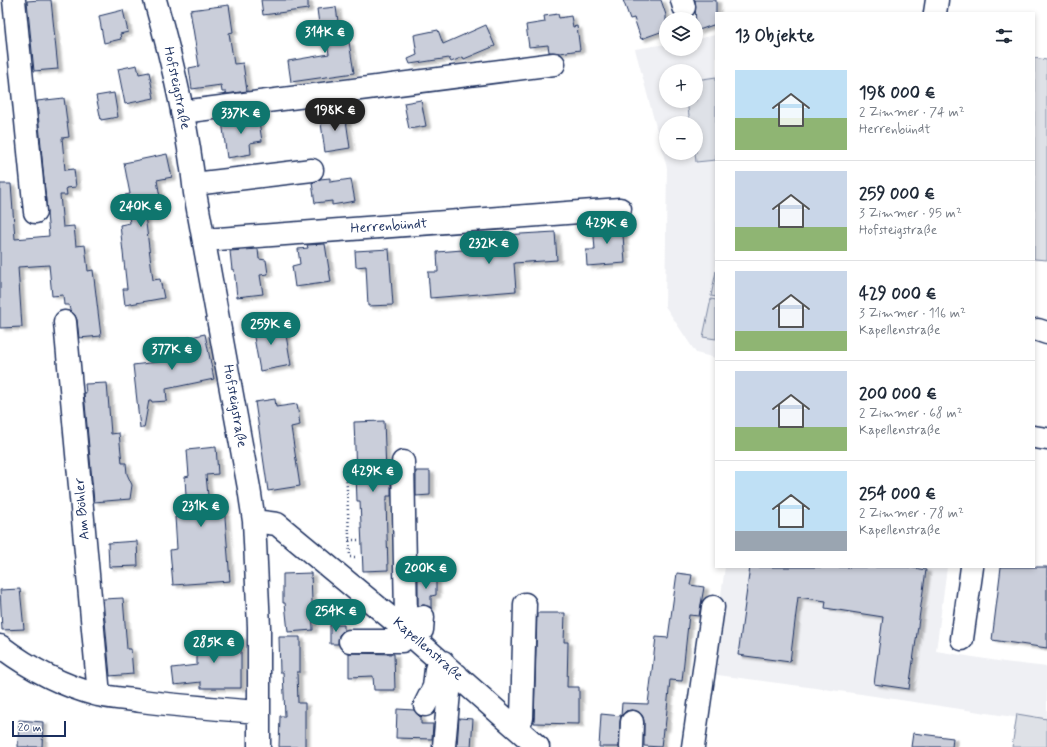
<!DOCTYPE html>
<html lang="de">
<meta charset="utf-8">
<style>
:root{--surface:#fff;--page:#f6f6f7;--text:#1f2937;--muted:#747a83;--line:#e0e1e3;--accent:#0f766e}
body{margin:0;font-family:Mynerve,sans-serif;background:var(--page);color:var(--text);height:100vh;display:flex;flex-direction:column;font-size:15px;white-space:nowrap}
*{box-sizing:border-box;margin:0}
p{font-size:13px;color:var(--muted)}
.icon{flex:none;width:22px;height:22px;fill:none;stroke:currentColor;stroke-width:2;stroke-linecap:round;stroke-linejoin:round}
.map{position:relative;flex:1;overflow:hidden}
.side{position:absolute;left:715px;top:12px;width:320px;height:556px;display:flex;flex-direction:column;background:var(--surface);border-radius:0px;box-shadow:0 2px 6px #0003}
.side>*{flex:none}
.fabs{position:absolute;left:659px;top:12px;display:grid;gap:8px}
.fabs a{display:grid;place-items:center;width:44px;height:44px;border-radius:50%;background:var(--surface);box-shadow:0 2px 6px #0003;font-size:20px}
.scale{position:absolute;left:12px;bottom:10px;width:54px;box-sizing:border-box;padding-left:4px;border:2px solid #1b2f5e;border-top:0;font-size:11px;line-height:14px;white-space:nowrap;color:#1b2f5e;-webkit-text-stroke:3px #fff;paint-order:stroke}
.price{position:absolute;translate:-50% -34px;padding:0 9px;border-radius:14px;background:var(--accent);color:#fff;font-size:13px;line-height:26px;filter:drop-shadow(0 1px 2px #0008)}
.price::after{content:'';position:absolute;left:50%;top:24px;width:12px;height:9px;margin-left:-6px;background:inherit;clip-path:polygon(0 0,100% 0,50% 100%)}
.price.on{background:#222;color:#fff}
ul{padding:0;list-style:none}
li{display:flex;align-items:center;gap:12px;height:100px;padding:0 20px}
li+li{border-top:1px solid var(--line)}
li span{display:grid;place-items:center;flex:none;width:112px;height:80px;border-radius:0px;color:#555}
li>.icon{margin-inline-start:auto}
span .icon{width:48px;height:48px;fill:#fffc;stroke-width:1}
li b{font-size:17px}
h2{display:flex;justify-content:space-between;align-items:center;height:48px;padding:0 20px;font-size:17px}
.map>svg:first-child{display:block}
</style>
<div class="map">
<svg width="1047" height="747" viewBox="0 0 1047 747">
<defs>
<filter id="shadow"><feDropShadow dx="4.5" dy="2.5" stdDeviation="1" flood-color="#0004"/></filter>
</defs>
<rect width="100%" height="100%" fill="#fff"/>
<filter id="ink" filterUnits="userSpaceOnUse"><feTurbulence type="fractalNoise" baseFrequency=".025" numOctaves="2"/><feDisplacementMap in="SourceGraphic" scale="8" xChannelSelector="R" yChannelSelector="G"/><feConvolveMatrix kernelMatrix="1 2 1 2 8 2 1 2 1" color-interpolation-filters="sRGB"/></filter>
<g filter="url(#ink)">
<path fill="#eff0f4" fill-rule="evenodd" d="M716,35v323l-20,-5 -31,-47 2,-138 -32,-119 31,-5v5h30v-10zM666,71h30v30h-30zM666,123h30v30h-30z
M725,567h222l-11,84 68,11 43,5v55l-186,-28 -151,-20z"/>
<path fill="#dee1e7" stroke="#7c88a2" d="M1034,58l13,2v200l-13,-1z
M716,77v83l-20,2 -1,-9h1v-30h-6l-3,-22h9v-21z
M716,271v26l-5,-1z
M711,299l5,1v39l-13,-2z
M1017,714l30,5v28h-35z"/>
<path fill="#caceda" stroke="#1b2f5e" filter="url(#shadow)" d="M40,0h11l7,69 -24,2 -7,-70z
M261,0h47v9l-45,6z
M623,0h38l5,15v15l-25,9 -7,-21 -4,1z
M695,0h21v24l-20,7z
M229,5l4,27 -4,1 5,31 9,-1 4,28 -21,3v-2h-4l-1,-7 -29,4 -3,-21 10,-2 -9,-56z
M336,7l5,36 8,-1 5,31 -63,9 -3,-21 41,-7 -5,-31 -5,1 -2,-15z
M123,10l5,22 -8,2 1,5 -17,4 -5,-27z
M558,14l1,4 12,-2 2,11 4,-1 3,24 -20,3 -11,-1 -1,-7 -19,2 -3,-22 19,-3 -1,-6z
M486,25l9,21 -31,13 -1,-2 -12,5 -2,-4 -39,6 -2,-5 9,-4 -3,-20 24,-5 5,14z
M137,65l2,9 10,-2 5,26 -29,6 -7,-35z
M114,93l4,24 -17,3 -5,-24z
M64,98l5,39 -7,1 3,32 9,-1 2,18 -10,1 1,7h-7l3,32 11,-1 2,20 9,-1 3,26 5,-1 8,66 -22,2 -2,-18 -2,-5 -5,-5 -1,-5h-5l-1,-10 -11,1 -3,-31 -31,2 4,60 -22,1v-144h11l4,55 34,-3 -12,-135z
M421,100l5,26 -17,3 -5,-26z
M345,113l5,35 -25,4 -5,-36z
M258,115l4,26 -12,2 1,11 -24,4 -5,-37 8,-1v-2z
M167,154l5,23 -15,3 4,23 -17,4 9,73 7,-1 4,19 -39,7 -2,-16h4l-7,-64 10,-2 -5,-28 5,-1 -6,-31z
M330,178v4l21,-3 4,22 -23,4v-4l-17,2 -3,-20 8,-4z
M622,221l3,42 -38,3 -1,-16h9l-2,-26z
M555,232l2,28 -43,3 2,28 -86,7 -2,-26h10l-1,-20 51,-4 -1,-12z
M325,244l6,38 -36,5 -3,-21 8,-2 -2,-15 10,-1 -1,-3z
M258,249l1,10 7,1 2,14 -8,1 3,19 -26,3 -3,-28 -2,1 -2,-19z
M389,249l4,56 -25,1 -2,-40 -10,1 -1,-16z
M280,323l2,7 3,-1 6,36 -31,6 -8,-45z
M205,334l9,45 -48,10 1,12 -15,1 -1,-2h-2l-5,28h-4l-7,-63 32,-4 -4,-18z
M107,383l4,51 8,-1 3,30h4l1,11 5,11 -2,14 -36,3 -10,-109h2l-1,-9z
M275,399l1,8 21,-3 3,21 -9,2 9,59 -32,5 -13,-89z
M384,421l2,51h5v24h-4v4h-1l2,70 -25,1 -3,-70h-3l-3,-79z
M216,447l2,27 -12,1 3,31 15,-1 6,76 -57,4 -3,-35 7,-1 -2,-32 12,-1 -2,-39 4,-1 -2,-26z
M416,471h14v24l-14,1z
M137,541l1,25 -29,1 -1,-24z
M750,567h158l18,3 -17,119 -35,-5 9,-67 -58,-9 1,-7 -28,-4 -8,65 -52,-7z
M1001,567h46v81l-55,-8z
M311,573l2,57 -25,2 -3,-29h-2v-29z
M677,573l15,2 -2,10 14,2 -5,29 -10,-1 -7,66 -12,-1 -5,49h-2l-2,18 -17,-1v-24l-1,-5 -4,-5 -7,-2 -6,1 -5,5 -1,6 -1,25h-20l2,-33 20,2 1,-13 26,1 8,-67 12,1z
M436,575v20l-5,1v12l-7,-3 -6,1v-30z
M20,589l4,40 -22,1 -2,-40z
M123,598l4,51h4l2,25 -23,2 -7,-77z
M537,613h28l-1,29h4l-1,45h12v37l-45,-1z
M330,625h14v5l-5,5 -1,9h-8z
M197,637h44v51h-40v-6l-27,3 -2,-17 25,-3z
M279,637h21v35h-3l1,31h7v44h-26l1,-31h5l-2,-44h-3z
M349,653l45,1 1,36h-21l-1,-14 -24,1z
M397,709l17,1 5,6 2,1v7h12l-1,15 -36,-1z
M459,718l14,1 -2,28h-14z
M19,720l24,2 -1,25h-24z
M913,733l40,5 -1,9h-41z"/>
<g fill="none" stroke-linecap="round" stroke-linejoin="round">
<defs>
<path id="minor" d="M14,0l21,212
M155,0c18,63 33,128 40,193l54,295 5,33 5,106v120
M682,0l2,7
M935,13l2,-13
M182,112l372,-48
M194,184l118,-14
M205,240l415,-31
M65,322l34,373
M1038,330l9,3
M1034,437l13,2
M254,521l23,3 121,100 140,123
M398,624l8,-8 -3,-154
M415,638l7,-8 1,-13
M962,639l10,-72
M350,641h52l7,-8
M0,646c29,22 63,40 98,49 14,3 29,4 43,6 39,5 79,8 118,11
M425,705l9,-18 2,-18 7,-7
M515,727l7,-9 3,-114
M444,746l6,-64 7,-7
M631,747l1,-25
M693,747l20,-140"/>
</defs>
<use href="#minor" stroke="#1b2f5e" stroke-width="25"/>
<path stroke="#1b2f5e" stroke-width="2.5" stroke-dasharray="1 3" stroke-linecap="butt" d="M349,540h12
M355,557h-5l-4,-89h10"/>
<use href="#minor" stroke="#fff" stroke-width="22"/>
</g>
</g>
<g text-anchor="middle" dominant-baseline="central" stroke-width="4" stroke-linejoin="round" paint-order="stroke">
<g font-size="14" fill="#1b2f5e" stroke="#fff">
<text transform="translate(177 88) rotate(78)">Hofsteigstraße</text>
<text transform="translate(389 226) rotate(-4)">Herrenbündt</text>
<text transform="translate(235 406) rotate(80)">Hofsteigstraße</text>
<text transform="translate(82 509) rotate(-95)">Am Böhler</text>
<text transform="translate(428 649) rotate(41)">Kapellenstraße</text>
</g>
</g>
</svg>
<div class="fabs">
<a><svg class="icon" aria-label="layers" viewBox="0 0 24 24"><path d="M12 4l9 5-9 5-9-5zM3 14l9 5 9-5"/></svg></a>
<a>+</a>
<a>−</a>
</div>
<div class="scale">20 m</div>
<b class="price" style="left:325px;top:54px">314K €</b>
<b class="price on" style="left:335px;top:132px">198K €</b>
<b class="price" style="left:241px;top:135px">337K €</b>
<b class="price" style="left:141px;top:228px">240K €</b>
<b class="price" style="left:607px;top:245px">429K €</b>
<b class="price" style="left:489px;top:265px">232K €</b>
<b class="price" style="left:271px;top:346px">259K €</b>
<b class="price" style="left:172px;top:371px">377K €</b>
<b class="price" style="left:373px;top:493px">429K €</b>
<b class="price" style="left:201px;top:528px">231K €</b>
<b class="price" style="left:426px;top:590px">200K €</b>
<b class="price" style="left:336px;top:633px">254K €</b>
<b class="price" style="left:214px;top:664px">285K €</b>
<section class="side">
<h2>13 Objekte<svg class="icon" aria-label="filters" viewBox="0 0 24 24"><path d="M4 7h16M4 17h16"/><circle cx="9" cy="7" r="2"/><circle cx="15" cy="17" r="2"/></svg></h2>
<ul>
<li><span style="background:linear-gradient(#bfe0f5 60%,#8fb573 0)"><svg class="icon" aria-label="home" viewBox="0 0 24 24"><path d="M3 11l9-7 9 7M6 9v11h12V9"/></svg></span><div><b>198 000 €</b><p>2 Zimmer · 74 m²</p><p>Herrenbündt</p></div></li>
<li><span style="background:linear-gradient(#c9d6e8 70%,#8fb573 0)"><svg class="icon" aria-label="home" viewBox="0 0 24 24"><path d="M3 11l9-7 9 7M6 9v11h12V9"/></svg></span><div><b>259 000 €</b><p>3 Zimmer · 95 m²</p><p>Hofsteigstraße</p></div></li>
<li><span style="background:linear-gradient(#c9d6e8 75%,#8fb573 0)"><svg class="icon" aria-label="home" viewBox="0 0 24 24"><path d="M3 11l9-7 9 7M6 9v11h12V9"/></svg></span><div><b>429 000 €</b><p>3 Zimmer · 116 m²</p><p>Kapellenstraße</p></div></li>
<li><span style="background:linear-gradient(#c9d6e8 70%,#8fb573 0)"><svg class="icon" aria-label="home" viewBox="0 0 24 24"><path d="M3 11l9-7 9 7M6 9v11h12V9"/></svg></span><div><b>200 000 €</b><p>2 Zimmer · 68 m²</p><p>Kapellenstraße</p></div></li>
<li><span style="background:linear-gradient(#bfe0f5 75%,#9aa5b1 0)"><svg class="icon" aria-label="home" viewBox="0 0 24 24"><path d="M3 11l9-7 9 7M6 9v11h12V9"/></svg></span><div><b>254 000 €</b><p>2 Zimmer · 78 m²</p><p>Kapellenstraße</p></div></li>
</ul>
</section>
</div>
